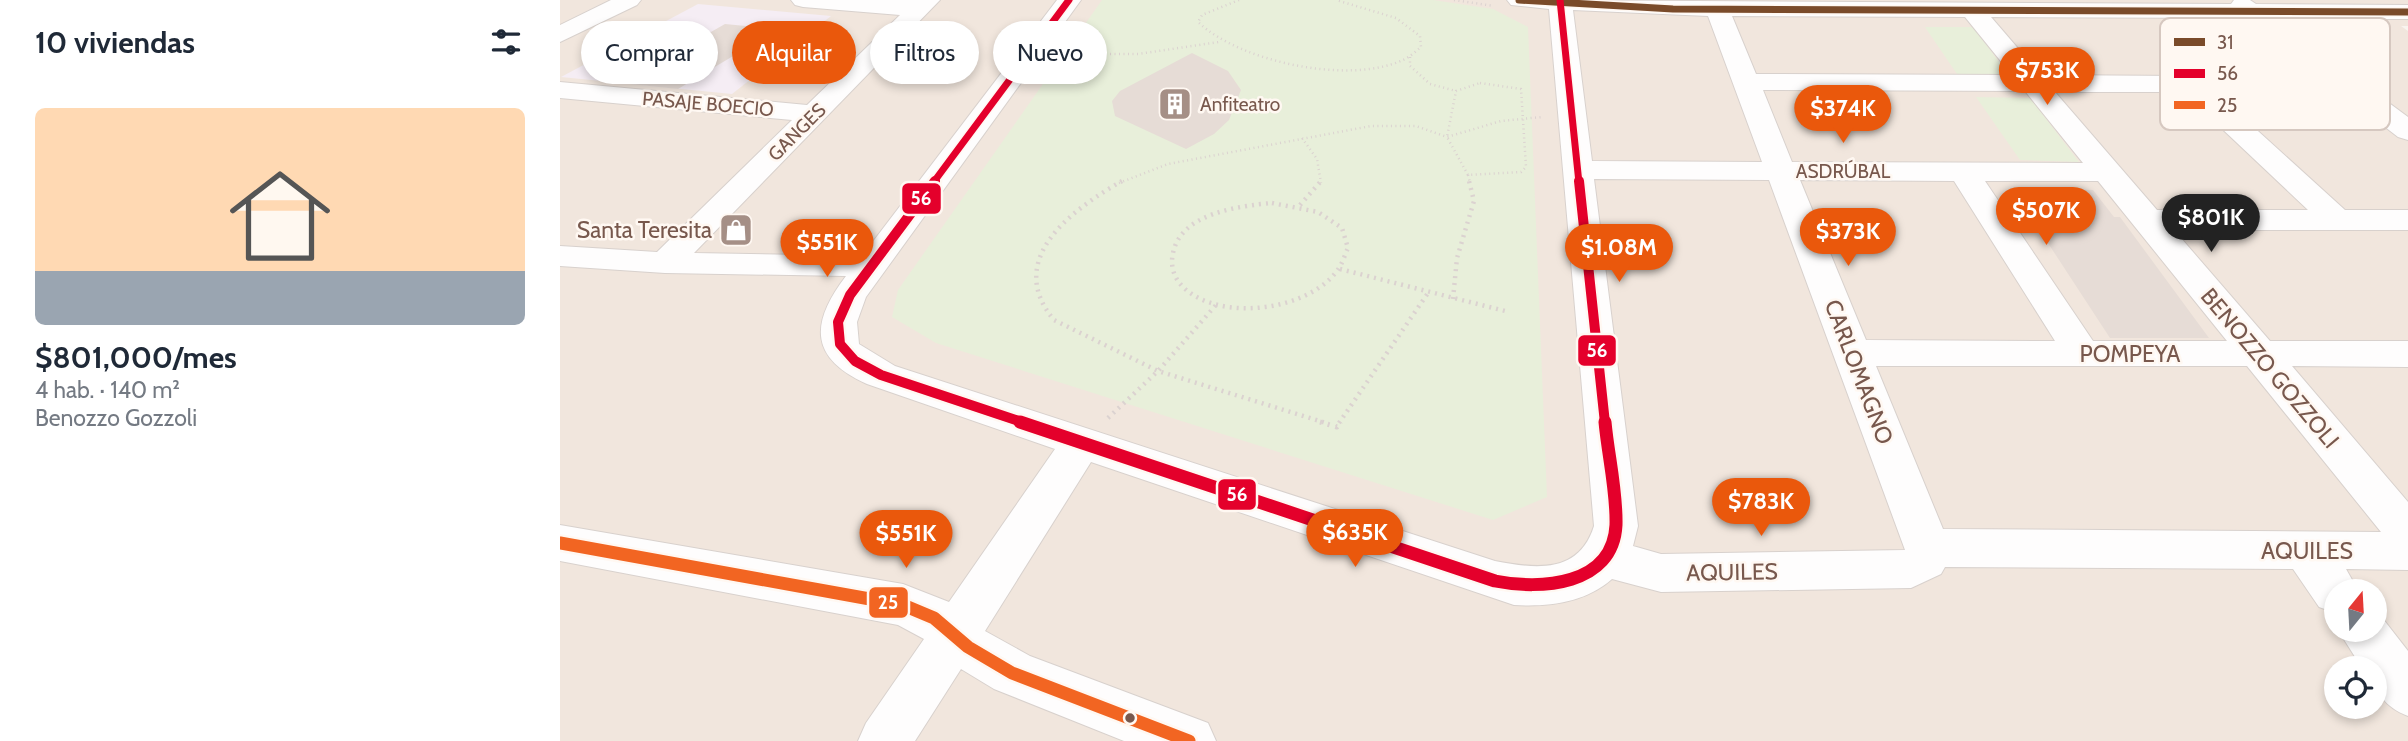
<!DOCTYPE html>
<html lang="es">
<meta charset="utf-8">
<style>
:root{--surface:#fff;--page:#f2f2f3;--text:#1f2937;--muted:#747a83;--line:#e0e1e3;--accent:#ea580c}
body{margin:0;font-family:Cabin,sans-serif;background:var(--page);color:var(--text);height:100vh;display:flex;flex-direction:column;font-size:26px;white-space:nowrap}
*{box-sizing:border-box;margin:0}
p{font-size:23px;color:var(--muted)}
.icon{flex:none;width:38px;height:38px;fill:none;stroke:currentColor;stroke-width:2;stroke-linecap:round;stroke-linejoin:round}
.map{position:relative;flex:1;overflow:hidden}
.drawer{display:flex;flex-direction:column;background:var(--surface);width:560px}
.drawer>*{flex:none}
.guide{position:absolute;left:21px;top:21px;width:665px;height:63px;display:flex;gap:14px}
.needle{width:46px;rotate:18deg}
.controls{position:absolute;left:1764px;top:579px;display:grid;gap:14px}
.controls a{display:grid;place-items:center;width:63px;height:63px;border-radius:50%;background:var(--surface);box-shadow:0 4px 10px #0003;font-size:35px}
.price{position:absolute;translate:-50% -60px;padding:0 16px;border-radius:24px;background:var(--accent);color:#fff;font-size:23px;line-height:46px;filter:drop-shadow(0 2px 4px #0008)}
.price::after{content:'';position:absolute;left:50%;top:42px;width:21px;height:16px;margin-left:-10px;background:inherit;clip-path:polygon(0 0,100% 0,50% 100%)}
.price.on{background:#222;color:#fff}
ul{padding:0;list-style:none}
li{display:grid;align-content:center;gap:14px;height:371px;padding:0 35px}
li+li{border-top:2px solid var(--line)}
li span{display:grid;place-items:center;height:217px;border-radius:10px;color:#555}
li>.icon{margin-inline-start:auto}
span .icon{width:126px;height:126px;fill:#fffc;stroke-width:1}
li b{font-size:30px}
h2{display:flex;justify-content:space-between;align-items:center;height:84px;padding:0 35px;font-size:30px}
.chip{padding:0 24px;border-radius:32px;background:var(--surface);box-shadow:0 4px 10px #0003;font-size:24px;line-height:63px}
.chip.on{background:var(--accent);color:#fff}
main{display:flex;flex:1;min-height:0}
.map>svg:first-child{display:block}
</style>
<main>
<section class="drawer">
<h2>10 viviendas<svg class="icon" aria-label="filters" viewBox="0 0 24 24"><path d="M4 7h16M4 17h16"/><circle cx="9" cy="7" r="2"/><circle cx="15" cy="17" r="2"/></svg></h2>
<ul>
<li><span style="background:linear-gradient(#ffd9b3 75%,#9aa5b1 0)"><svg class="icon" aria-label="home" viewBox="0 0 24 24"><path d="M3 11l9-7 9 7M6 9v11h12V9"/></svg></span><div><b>$801,000/mes</b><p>4 hab. · 140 m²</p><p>Benozzo Gozzoli</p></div></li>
</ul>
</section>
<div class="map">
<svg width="1848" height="741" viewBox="0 0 1848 741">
<rect width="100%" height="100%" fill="#f9f4ef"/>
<path fill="#f1e6dd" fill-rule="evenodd" d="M0,0h1848v26h-7l7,5v710h-1848zM1776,592h39v38h-39zM1776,668h39v39h-39z"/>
<path fill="#f5edf4" d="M138,4l133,12 -99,78 -171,-17z"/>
<path fill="#e8efda" d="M542,0h331l60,9 35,18 19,470 -54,23 -557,-177 -44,-26 6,-27z
M1365,27h48l38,51 -52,-1z
M1416,97l54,1 49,64 -59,-2z"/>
<path fill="#e6dcd6" d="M165,24l53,5 -100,60 -57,-6z
M632,53l36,18 13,19 -12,30 -15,14 -28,15 -71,-33 -3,-15 8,-10z
M1452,188l81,2 21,27h6l89,121h-99z"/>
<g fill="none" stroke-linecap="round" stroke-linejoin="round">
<defs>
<path id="minor" d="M51,0h30l-4,5 -77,37v-17z
M231,0h149l-246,253 168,3 195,-256h24l-215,297 -9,25 2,22 36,22 600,195c41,8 84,13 99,-35l-45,-517 -38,-4 -4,-5 724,4 3,-4h16l6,4 152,1v14h-133l133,98v23l-10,-3 -57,-44 -126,-1 130,118h63v20h-234l96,111h138v26l-116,-1 116,136v68l-62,-1 13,23h-23v21l-17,-6 -26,-38 -348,-2 -4,7 -30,14 -250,4 -49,-13c-27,24 -64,28 -98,26l-423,-143 -106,169 45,25 178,67 8,18h-92l-130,-52 -33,-20 -46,72h-57l8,-18 58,-84 -26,-14 -338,-64v-36l343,59 46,18 106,-153 -188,-65c-58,-26 -57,-61 -21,-108l-181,-3 -105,-7v-20l97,6 135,-132 -232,-22v-16l247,23 93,-90 -97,-8 -8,-2zM1013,10l135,6 54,146 -170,-1zM1172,16l233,1 47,58 -256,-1zM1431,17l254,1 75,59 -279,-2zM1203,90l262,1 58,72 -291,-1zM1495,92h128l125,118h-151zM1034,179l175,1 136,370 -244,4 -28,-8 5,-20zM1240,180l154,1 101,160 -189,-1zM1425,181h113l129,160h-134zM1316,366h371l134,166 -438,-3z
M1815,613l5,2 28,36v65c-23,-9 -33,-22 -33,-48h-13l-24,-38h37z"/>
</defs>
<use href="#minor" stroke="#d8d1cd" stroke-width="2"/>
<path stroke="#dbd2d0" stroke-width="2.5" stroke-dasharray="1 3.5" stroke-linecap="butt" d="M679,0l-37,15 -4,7c42,40 151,63 205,38 7,-3 13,-9 18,-13l-1,-11 -24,-18 -60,-18
M894,0l40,6
M505,54h73l81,-12
M850,57v9l20,18 26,7
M920,83l41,6 5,78 -5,5 -53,3 -21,-38 9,-46z
M742,138l15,21 4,24
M908,175l2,8
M559,183l49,-19 203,-38h45l31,11 54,-16 41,-4"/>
<path stroke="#dbd2d0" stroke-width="4.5" stroke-dasharray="2 5" stroke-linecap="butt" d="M562,181c-49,28 -119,78 -68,139l104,51 168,52
M712,203l46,9 24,16 6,20c-3,6 -5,14 -9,20 -28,43 -119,55 -156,19 -9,-9 -13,-21 -10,-34 8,-40 66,-47 99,-50z
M740,205l21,-24
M780,269l169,43
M893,299l4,-41 17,-57 -5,-20
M548,418l50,-47 58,-66
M779,423l89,-130"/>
<path stroke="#dbd2d0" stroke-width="5" stroke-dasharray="2 6" stroke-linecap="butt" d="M760,422l17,5 4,-5"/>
<use href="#minor" fill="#fefdfd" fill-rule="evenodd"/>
<defs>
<path id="bus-1" d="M959,0l154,9 735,3"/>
<path id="bus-2-far2" d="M1000,0l19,183
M373,183l136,-183"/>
<path id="bus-2-far1" d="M375,181l-85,114 -12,27 2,22 15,17 26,14 144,48
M1019,181l26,242"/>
<path id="bus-2" d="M460,422l475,159c45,9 118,5 121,-56 1,-33 -8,-70 -11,-103"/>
<path id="bus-3" d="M0,543l343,62 31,13 34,29 44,26 177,68"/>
</defs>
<use href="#bus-1" stroke="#fff8f2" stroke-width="10"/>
<use href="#bus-2-far2" stroke="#fff8f2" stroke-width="10"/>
<use href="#bus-2-far1" stroke="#fff8f2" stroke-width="15"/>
<use href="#bus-2" stroke="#fff8f2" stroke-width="18"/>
<use href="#bus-3" stroke="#fff8f2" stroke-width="18"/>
<use href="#bus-1" stroke="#7a4b2a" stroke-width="7"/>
<use href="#bus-2-far2" stroke="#e4002b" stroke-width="7"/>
<use href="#bus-2-far1" stroke="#e4002b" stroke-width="10"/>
<use href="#bus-2" stroke="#e4002b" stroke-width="13"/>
<use href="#bus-3" stroke="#f26522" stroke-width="13"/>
</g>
<defs>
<symbol id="building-square" viewBox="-11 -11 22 22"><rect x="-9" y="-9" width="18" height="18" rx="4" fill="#a58f86" stroke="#fff8f2"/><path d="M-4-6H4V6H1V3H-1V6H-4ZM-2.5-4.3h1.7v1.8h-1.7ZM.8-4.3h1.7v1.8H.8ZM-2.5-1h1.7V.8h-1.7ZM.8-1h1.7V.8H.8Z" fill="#fff"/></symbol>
<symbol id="shop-square" viewBox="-11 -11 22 22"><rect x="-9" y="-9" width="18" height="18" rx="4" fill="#a58f86" stroke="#fff8f2"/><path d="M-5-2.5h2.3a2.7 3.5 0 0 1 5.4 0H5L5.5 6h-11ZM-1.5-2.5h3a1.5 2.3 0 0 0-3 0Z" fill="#fff"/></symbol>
</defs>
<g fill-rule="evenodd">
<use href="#building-square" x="596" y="85" width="38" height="38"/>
<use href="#shop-square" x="157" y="211" width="38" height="38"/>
</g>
<circle fill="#78584d" stroke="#fff8f2" stroke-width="2.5" cx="570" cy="718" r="6"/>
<g text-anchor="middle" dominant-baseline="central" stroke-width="5" stroke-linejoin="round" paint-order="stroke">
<g font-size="19" fill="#78584d" stroke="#fff8f2">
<text transform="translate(148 104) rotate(5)">PASAJE BOECIO</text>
<text transform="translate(237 132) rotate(-45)">GANGES</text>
<text x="1283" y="171">ASDRÚBAL</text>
</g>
<g font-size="19" fill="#78584d" stroke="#fff8f2" text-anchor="start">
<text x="640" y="104">Anfiteatro</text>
</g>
<g font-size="23" fill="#78584d" stroke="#fff8f2" text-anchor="end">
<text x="152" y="230">Santa Teresita</text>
</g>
<g font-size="23" fill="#78584d" stroke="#fff8f2">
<text x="1570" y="354">POMPEYA</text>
<text transform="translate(1710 368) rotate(50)">BENOZZO GOZZOLI</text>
<text transform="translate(1299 372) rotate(69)">CARLOMAGNO</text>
<text x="1747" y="551">AQUILES</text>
<text transform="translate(1172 572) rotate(-1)">AQUILES</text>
</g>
</g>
<rect x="1600" y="18" width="230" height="112" rx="10" fill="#fff8f2" stroke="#d6c8c0" stroke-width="2"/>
<rect x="1614" y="38" width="31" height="8" fill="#7a4b2a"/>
<rect x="1614" y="69" width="31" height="9" fill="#e4002b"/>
<rect x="1614" y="101" width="31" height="8" fill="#f26522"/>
<g font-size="19" fill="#78584d">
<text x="1657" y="49">31</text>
<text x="1657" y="80">56</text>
<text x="1657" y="112">25</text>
</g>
<g stroke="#fff8f2" stroke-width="2.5">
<rect x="341" y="182" width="41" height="33" rx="7" fill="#e4002b"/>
<rect x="1017" y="334" width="40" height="33" rx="7" fill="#e4002b"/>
<rect x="657" y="478" width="40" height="33" rx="7" fill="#e4002b"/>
<rect x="308" y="586" width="41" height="33" rx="7" fill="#f26522"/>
</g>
<g font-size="19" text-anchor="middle" font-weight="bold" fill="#fff">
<text x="361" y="205">56</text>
<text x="1037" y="357">56</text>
<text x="677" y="501">56</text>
<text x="328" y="609">25</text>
</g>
</svg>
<div class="controls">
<a><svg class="needle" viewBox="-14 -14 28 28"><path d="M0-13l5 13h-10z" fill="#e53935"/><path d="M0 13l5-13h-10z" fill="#747a83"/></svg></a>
<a><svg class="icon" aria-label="locate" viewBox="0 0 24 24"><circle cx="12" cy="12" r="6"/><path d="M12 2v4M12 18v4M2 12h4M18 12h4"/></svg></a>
</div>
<b class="price" style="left:1487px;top:107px">$753K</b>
<b class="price" style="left:1283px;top:145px">$374K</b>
<b class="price" style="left:1486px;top:247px">$507K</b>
<b class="price on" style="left:1651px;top:254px">$801K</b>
<b class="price" style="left:1288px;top:268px">$373K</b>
<b class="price" style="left:267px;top:279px">$551K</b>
<b class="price" style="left:1059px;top:284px">$1.08M</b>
<b class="price" style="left:1201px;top:538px">$783K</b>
<b class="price" style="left:795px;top:569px">$635K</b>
<b class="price" style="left:346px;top:570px">$551K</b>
<div class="guide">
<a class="chip">Comprar</a>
<a class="chip on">Alquilar</a>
<a class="chip">Filtros</a>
<a class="chip">Nuevo</a>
</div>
</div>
</main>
